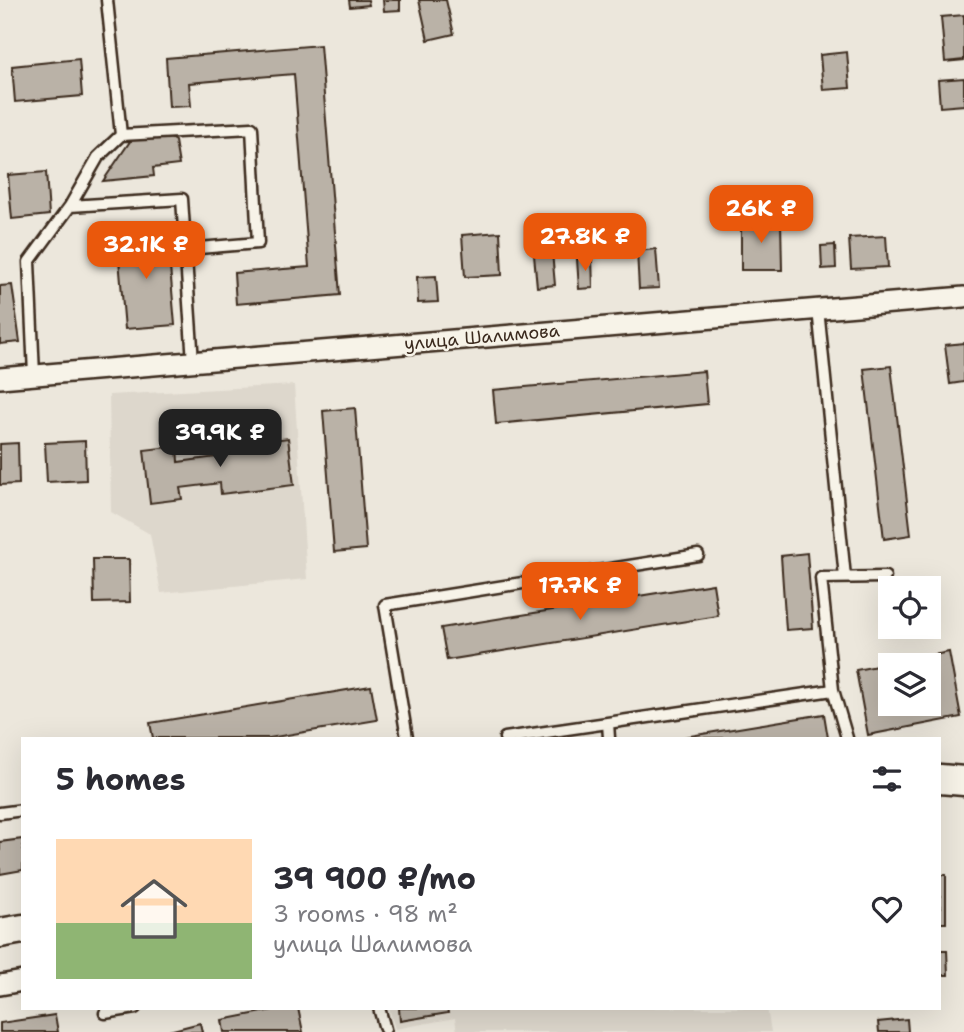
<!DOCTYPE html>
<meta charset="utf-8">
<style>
:root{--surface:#fff;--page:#f2f2f3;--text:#2b2b33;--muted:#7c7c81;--line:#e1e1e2;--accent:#ea580c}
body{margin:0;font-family:"Shantell Sans",sans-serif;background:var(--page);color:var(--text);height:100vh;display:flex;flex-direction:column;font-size:26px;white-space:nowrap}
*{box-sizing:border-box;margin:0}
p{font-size:23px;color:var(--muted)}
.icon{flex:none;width:38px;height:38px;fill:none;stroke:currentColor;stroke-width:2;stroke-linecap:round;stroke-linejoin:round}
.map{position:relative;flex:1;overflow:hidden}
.panel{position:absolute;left:21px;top:737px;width:920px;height:273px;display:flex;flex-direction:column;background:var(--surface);border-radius:0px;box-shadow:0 7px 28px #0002}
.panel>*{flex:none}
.fabs{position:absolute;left:878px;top:576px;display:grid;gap:14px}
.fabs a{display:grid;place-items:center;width:63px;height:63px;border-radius:0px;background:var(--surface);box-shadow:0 7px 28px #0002;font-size:35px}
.price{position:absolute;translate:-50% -60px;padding:0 16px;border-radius:14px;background:var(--accent);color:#fff;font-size:23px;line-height:46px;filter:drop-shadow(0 2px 4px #0008)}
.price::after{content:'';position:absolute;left:50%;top:42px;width:21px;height:16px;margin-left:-10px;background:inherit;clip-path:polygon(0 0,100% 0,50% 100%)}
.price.on{background:#222;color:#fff}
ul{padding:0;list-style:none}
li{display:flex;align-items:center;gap:21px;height:175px;padding:0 35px}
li+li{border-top:2px solid var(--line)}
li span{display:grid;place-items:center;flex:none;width:196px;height:140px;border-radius:0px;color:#555}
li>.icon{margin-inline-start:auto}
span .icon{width:84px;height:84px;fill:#fffc;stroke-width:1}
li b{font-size:30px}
h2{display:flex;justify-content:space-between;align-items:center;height:84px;padding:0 35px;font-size:30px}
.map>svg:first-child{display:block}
</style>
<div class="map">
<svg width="964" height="1032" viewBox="0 0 964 1032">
<rect width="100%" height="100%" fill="#ece7dc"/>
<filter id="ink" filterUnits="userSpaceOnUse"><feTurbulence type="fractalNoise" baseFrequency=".0143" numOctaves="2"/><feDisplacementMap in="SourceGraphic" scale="14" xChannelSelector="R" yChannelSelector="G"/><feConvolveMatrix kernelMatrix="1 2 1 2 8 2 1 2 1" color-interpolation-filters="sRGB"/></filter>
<g filter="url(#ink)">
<path fill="#ddd7cc" d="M294,385l13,194 -146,14 -11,-59 -39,-22 -2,-117z
M389,1008h378l4,24h-314l-2,-14 -60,11z"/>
<path fill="#bab2a7" stroke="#3b2a1e" stroke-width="2" fill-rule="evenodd" d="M349,0h19l1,5 -19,2z
M383,0h17v10l-16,1z
M419,0h27l8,34 -26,6z
M964,15v45l-19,2 -4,-45z
M320,45l20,250 -104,9 -2,-31 75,-6 -15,-193 -105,9 2,23 -22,1 -3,-49z
M847,52l3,36 -27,2 -3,-35z
M79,59l3,37 -67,6 -3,-36z
M964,78v27l-24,2 -2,-27z
M165,135l10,6 4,24 -26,3 1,8 -51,5 28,-41z
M46,172l3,43 -37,4 -4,-44z
M781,220l1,50h-41v-49z
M167,232l8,93 -50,4 -8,-93z
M500,232l2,43 -37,2 -3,-42z
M886,236l2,31 -37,2 -2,-31z
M835,245l1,23 -14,1 -1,-23z
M656,249l3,39 -20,1 -2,-38z
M552,252l3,33 -18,2 -3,-32z
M592,258l1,30 -14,1 -2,-30z
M436,276l2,26 -20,1 -1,-26z
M12,285l8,57 -20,2v-58z
M964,343v39l-14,2 -5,-39z
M891,366l20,169 -27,4 -20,-170z
M704,371l3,33 -211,20 -3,-34z
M355,408l11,141 -32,3 -11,-141z
M288,438l6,47 -73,9 -1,-11 -40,5 2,11 -32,4 -6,-53 33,-4 1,16 39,-5 -1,-10z
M85,441l1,39 -39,2 -2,-39z
M18,443l1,41 -19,1v-41z
M807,553l6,75 -27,2 -5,-74z
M93,559h36l1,43 -36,1z
M713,584l5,32 -271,44 -6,-32z
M949,652l12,65 -93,18 -12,-65zM891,665h38v39h-38z
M371,686l6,34 -108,18h-116l-3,-15z
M824,714l4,24h-150z
M23,839v31l-23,4v-32z
M940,875h6v48h-6z
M940,950h7l1,25h-8z
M283,1008h15l5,24h-79l-2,-12z
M399,1008h48l1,5 -48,8z
M55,1015l3,17h-58v-9z
M907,1019l1,13h-29l-1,-10z
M200,1023l2,9h-37z"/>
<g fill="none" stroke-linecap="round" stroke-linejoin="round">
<defs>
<path id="lane" d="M121,135l131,-7 6,115 -71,6
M70,206l112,-7 11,163
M818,309l27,268
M34,375l-5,-113 41,-56 28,-49 23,-22 -14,-135
M833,690l-12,-112 64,-1
M608,723l1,15
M407,738l-22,-133 313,-50
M505,738l328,-48 14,48
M0,813l23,-3
M379,1008l6,21
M105,1013l30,-5"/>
<path id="street" d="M0,378l964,-81
M0,985l23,-4"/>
<path id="secondary" d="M940,779l24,2
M0,933l23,-4"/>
</defs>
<use href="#lane" stroke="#3b2a1e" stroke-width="15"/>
<use href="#street" stroke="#3b2a1e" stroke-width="24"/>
<use href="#secondary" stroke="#3b2a1e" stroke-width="33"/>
<use href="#lane" stroke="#f7f3e8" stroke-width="10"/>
<use href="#street" stroke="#f7f3e8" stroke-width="19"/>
<use href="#secondary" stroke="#f7f3e8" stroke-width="28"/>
</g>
</g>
<g text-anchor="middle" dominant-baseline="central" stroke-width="5" stroke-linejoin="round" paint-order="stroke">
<g font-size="18" fill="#3b2a1e" stroke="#f7f3e8">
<text transform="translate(482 337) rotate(-5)">улица Шалимова</text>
</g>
</g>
</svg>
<div class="fabs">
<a><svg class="icon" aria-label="locate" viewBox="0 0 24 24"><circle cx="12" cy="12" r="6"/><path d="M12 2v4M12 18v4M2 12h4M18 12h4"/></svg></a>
<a><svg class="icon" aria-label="layers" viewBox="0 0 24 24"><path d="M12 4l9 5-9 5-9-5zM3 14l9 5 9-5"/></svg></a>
</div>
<b class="price" style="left:761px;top:245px">26K ₽</b>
<b class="price" style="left:585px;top:273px">27.8K ₽</b>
<b class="price" style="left:146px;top:281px">32.1K ₽</b>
<b class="price on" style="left:220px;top:469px">39.9K ₽</b>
<b class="price" style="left:580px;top:622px">17.7K ₽</b>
<section class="panel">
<h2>5 homes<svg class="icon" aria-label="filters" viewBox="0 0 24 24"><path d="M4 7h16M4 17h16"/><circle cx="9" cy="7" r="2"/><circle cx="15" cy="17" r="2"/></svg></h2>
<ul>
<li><span style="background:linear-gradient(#ffd9b3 60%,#8fb573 0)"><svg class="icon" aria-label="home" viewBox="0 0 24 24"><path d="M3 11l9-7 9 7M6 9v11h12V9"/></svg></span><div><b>39 900 ₽/mo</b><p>3 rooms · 98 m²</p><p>улица Шалимова</p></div><svg class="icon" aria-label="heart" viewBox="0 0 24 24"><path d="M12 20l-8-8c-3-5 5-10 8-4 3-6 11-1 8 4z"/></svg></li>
</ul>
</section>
</div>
